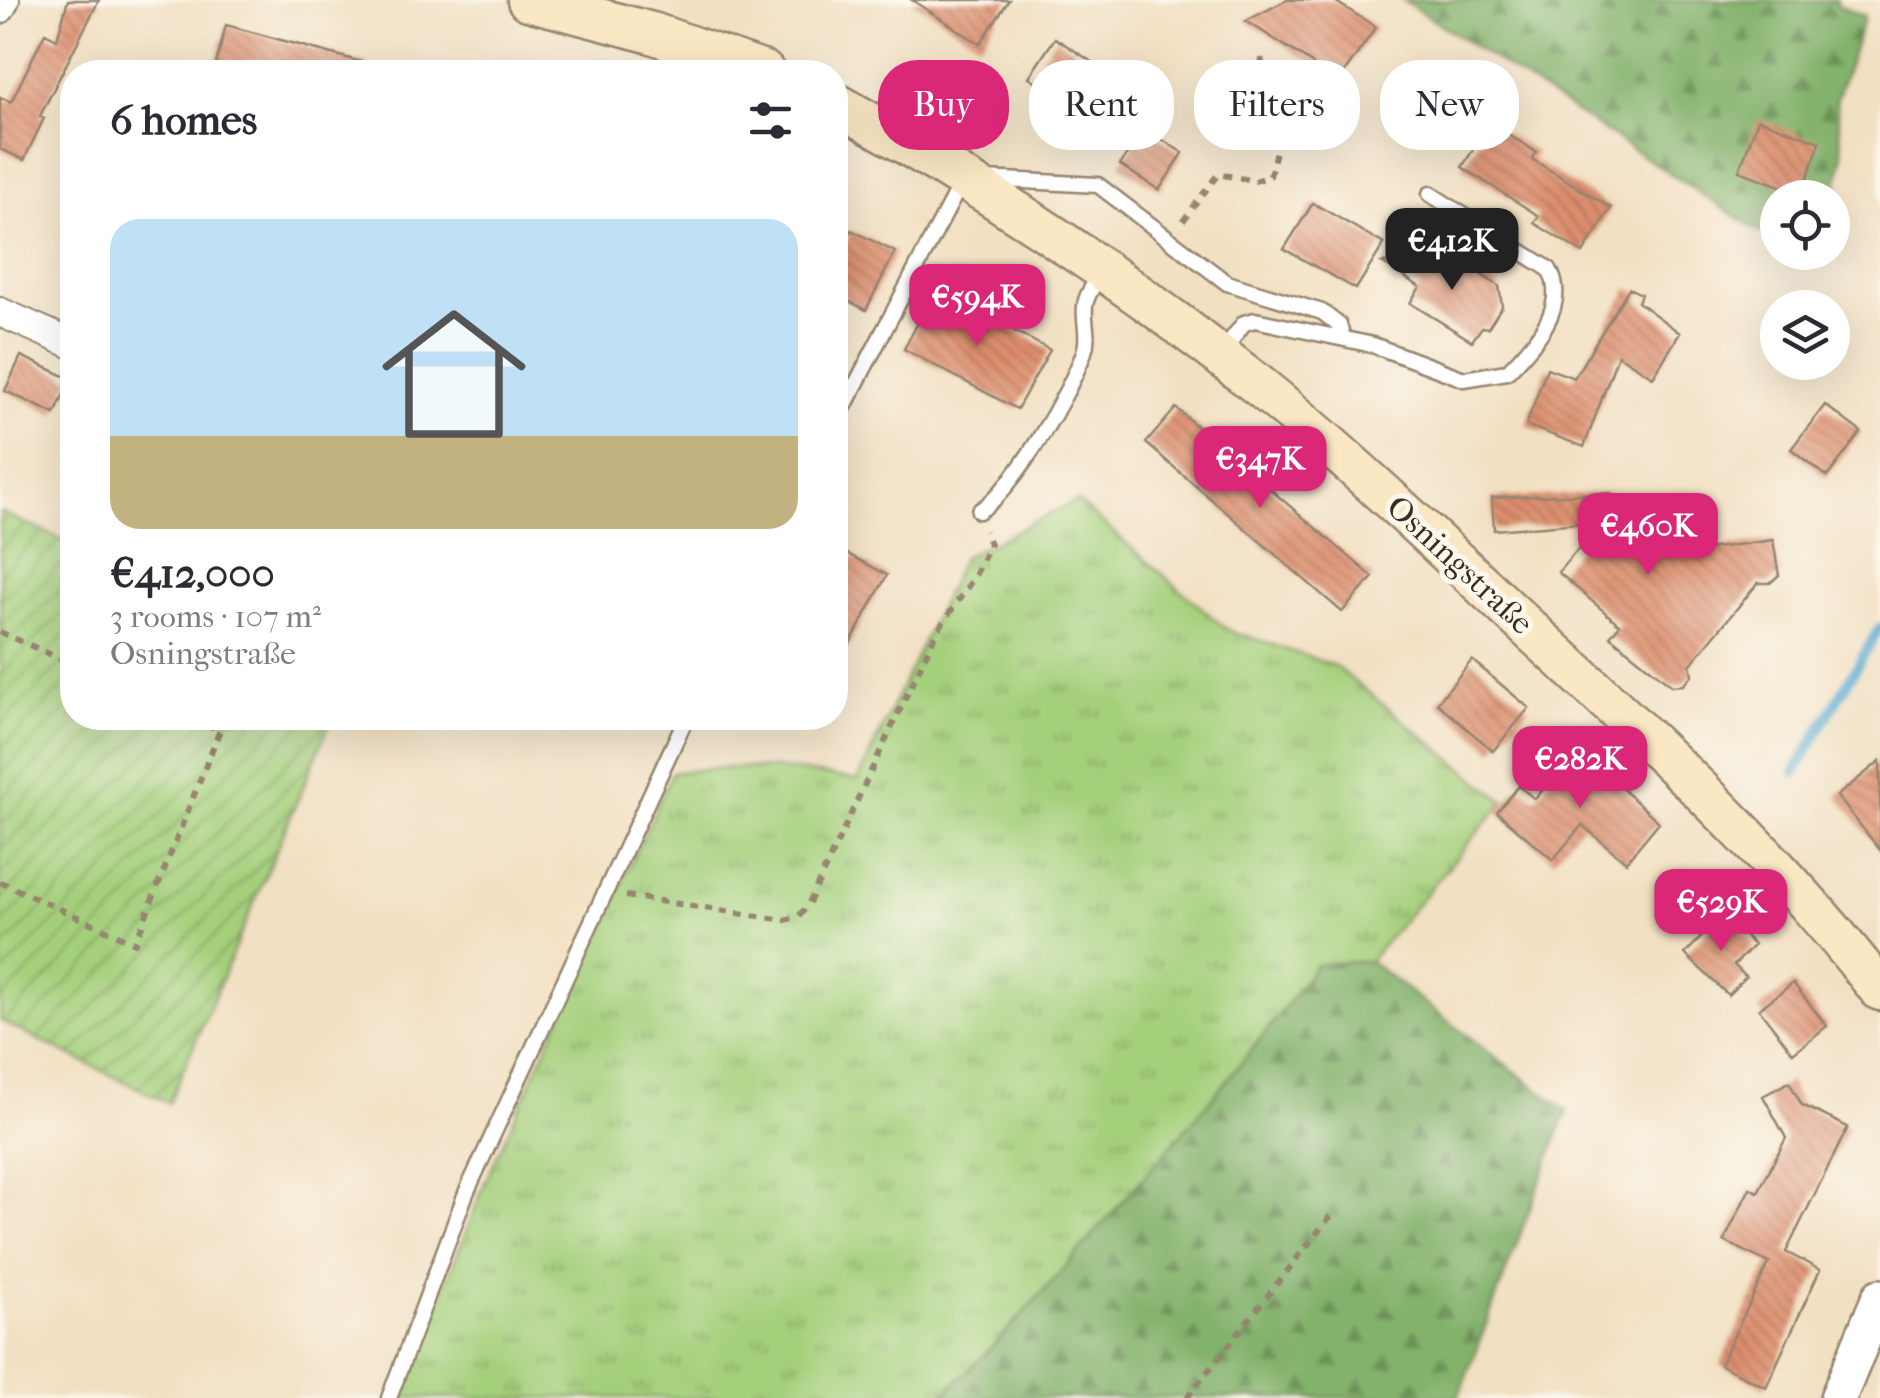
<!DOCTYPE html>
<meta charset="utf-8">
<style>
:root{--surface:#fff;--page:#f7f7f7;--text:#2b2b33;--muted:#7c7c81;--accent:#db2777}
body{margin:0;font-family:"IM FELL French Canon",serif;background:var(--page);color:var(--text);height:100vh;display:flex;flex-direction:column;font-size:38px;white-space:nowrap}
*{box-sizing:border-box;margin:0}
p{font-size:32px;color:var(--muted)}
.icon{flex:none;width:55px;height:55px;fill:none;stroke:currentColor;stroke-width:2;stroke-linecap:round;stroke-linejoin:round}
.map{position:relative;flex:1;overflow:hidden}
.details{position:absolute;left:60px;top:60px;width:788px;height:670px;display:flex;flex-direction:column;background:var(--surface);border-radius:40px;box-shadow:0 10px 40px #0002}
.details>*{flex:none}
.guide{position:absolute;left:878px;top:60px;width:852px;height:90px;display:flex;gap:20px}
.buttons{position:absolute;left:1760px;top:180px;display:grid;gap:20px}
.buttons a{display:grid;place-items:center;width:90px;height:90px;border-radius:50%;background:var(--surface);box-shadow:0 10px 40px #0002;font-size:50px}
.price{position:absolute;translate:-50% -85px;padding:0 22px;border-radius:20px;background:var(--accent);color:#fff;font-size:32px;line-height:65px;filter:drop-shadow(0 2px 5px #0008)}
.price::after{content:'';position:absolute;left:50%;top:60px;width:30px;height:22px;margin-left:-15px;background:inherit;clip-path:polygon(0 0,100% 0,50% 100%)}
.price.current{background:#222;color:#fff}
ul{padding:0;list-style:none}
li{display:grid;align-content:center;gap:20px;height:530px;padding:0 50px}
li span{display:grid;place-items:center;height:310px;border-radius:30px;color:#555}
li>.icon{margin-inline-start:auto}
span .icon{width:180px;height:180px;fill:#fffc;stroke-width:1}
li b{font-size:42px}
h2{display:flex;justify-content:space-between;align-items:center;height:120px;padding:0 50px;font-size:42px}
.chip{padding:0 35px;border-radius:40px;background:var(--surface);box-shadow:0 10px 40px #0002;font-size:35px;line-height:90px}
.chip.current{background:var(--accent);color:#fff}
.map>svg:first-child{display:block}
</style>
<div class="map">
<svg width="1880" height="1398" viewBox="0 0 1880 1398">
<defs>
<pattern id="grass-tufts" width="24" height="20" patternUnits="userSpaceOnUse" patternTransform="scale(2.5)"><rect width="24" height="20" fill="#a4d07c"/><path d="M3 7l-1-3M5 7V3M7 7l1-3M15 17l-1-3M17 17v-4M19 17l1-3" fill="none" stroke="#87a965"/></pattern>
<pattern id="forest-firs" width="22" height="20" patternUnits="userSpaceOnUse" patternTransform="scale(2.5)"><rect width="22" height="20" fill="#83b26c"/><path d="M5 1l3.5 6h-7zM16 11l3.5 6h-7z" fill="#6c9158"/></pattern>
<pattern id="garden-furrows" width="10" height="10" patternUnits="userSpaceOnUse" patternTransform="scale(2.5)"><rect width="10" height="10" fill="#a4d07c"/><path d="M-1 1l2-2M0 10L10 0M9 11l2-2" fill="none" stroke="#87a965"/></pattern>
<pattern id="building-back-hatch" width="6" height="6" patternUnits="userSpaceOnUse" patternTransform="scale(2.5)"><rect width="6" height="6" fill="#dd8e6d"/><path d="M-1 5l2 2M0 0l6 6M5-1l2 2" fill="none" stroke="#b47459"/></pattern>
</defs>
<rect width="100%" height="100%" fill="#fbf7ec"/>
<filter id="ink" filterUnits="userSpaceOnUse"><feTurbulence type="fractalNoise" baseFrequency=".01" numOctaves="2"/><feDisplacementMap in="SourceGraphic" scale="20" xChannelSelector="R" yChannelSelector="G"/><feConvolveMatrix kernelMatrix="1 2 1 2 8 2 1 2 1" color-interpolation-filters="sRGB"/></filter>
<filter id="wash" filterUnits="userSpaceOnUse"><feTurbulence type="fractalNoise" baseFrequency=".0048" numOctaves="4" result="noise"/><feDisplacementMap in="SourceGraphic" scale="40" xChannelSelector="R" yChannelSelector="G"/><feGaussianBlur stdDeviation="2.25" result="paint"/><feColorMatrix in="noise" values="0 0 0 0 0 0 0 0 0 0 0 0 0 0 0 0 0 1.4 0 .05"/><feComposite in="paint" operator="in"/></filter>
<g filter="url(#wash)">
<rect width="100%" height="100%" fill="#f2e0c2"/>
<path fill="url(#grass-tufts)" stroke="#707d4d" stroke-width="2.5" d="M1077,501l149,128 109,37 169,135 -135,160 -53,4c-59,83 -126,160 -194,237 -59,67 -116,135 -182,196h-539l85,-218 186,-407c65,-10 121,-4 186,7l105,-223z"/>
<path fill="url(#forest-firs)" stroke="#5f6e45" stroke-width="2.5" d="M1403,0h434l-1,5 28,12 -28,85 7,55 -10,47 -1,-6h-54l-1,45z
M1369,961l198,150 -109,287h-518c66,-61 123,-129 182,-196 68,-77 135,-154 194,-237z"/>
<path fill="url(#garden-furrows)" stroke="#707d4d" stroke-width="2.5" d="M0,512l72,32v174h260l-163,385 -169,-82z"/>
<g fill="none" stroke-linecap="round" stroke-linejoin="round">
<path stroke="#54a9d0" stroke-width="10" d="M1795,772l85,-145"/>
</g>
<g id="blocks">
<path fill="url(#building-back-hatch)" d="M68,0h31l-59,116 4,2 -20,42 -24,-11v-52l11,5 34,-69 12,6z
M912,0h97l-29,44z
M1287,0h46l43,27 -39,56 -16,1 -9,-21 -66,-42z
M226,25l143,39 -1,8h-154z
M1055,38l56,36 -26,40 -56,-37z
M1758,119l62,23 -18,52 -63,-23z
M1490,123l46,29 -4,7 79,49 -28,45 -49,-30 5,-7 -77,-49z
M1144,128l39,25 -24,37 -39,-25z
M1313,203l71,41 -28,45 -72,-40z
M851,230l44,22 -29,58 -31,-16v-33z
M1450,255l49,31 3,20 -14,22 -6,-1 -10,14 -62,-38 10,-16 -38,-24z
M1629,288l12,6 -3,8 42,31 -27,44 -35,-22 -34,92 -58,-22 21,-57 27,10z
M936,289l114,61 -33,59 -113,-60z
M21,356l50,23 -16,35 -50,-23z
M1825,405l36,27 -34,45 -36,-28z
M1176,408l40,35 -5,6 46,29 116,99 -31,35 -196,-169z
M1611,493v9l60,52 102,-14 6,35 -9,8h-12l-68,82 2,10 -9,10 -11,1 -62,-50 10,-11 -62,-53 45,-51 -109,9 -2,-32z
M835,547l52,28 -52,96z
M1472,660l57,48 -36,43 -56,-48z
M1582,752l77,70 -33,40 -44,-37 -29,35 -56,-48 22,-26 16,13 30,-36 4,4z
M1880,761v89l-43,-54z
M1723,915l31,30 -20,20 12,12 -18,18 -43,-41z
M1793,983l34,43 -34,27 -34,-44z
M1789,1082l13,23 46,22 -62,125 34,18 -54,117 -46,-22 49,-102 -45,-22 26,-53 8,4 28,-54 -23,-42z"/>
</g>
</g>
<g filter="url(#ink)">
<use href="#blocks" fill-opacity="0" stroke="#968570" stroke-width="2.5"/>
<g fill="none" stroke-linecap="round" stroke-linejoin="round">
<defs>
<path id="service" d="M985,179l113,6 129,98 95,29 17,13 4,12
M1223,351l21,-28 11,-3 118,25 91,34 43,-7c27,-27 63,-66 42,-103l-119,-75
M835,424l126,-241
M979,511c34,-20 92,-120 105,-159 6,-16 -1,-30 1,-46 1,-12 11,-24 17,-35
M389,1398l77,-205 220,-475"/>
<path id="minor" d="M0,9l5,-9
M0,312l72,32"/>
<path id="tertiary" d="M1838,1398l42,-101"/>
<path id="secondary" d="M528,0l124,33 112,39
M835,103c149,83 294,179 428,286 92,75 177,157 264,238 125,115 249,228 353,363"/>
</defs>
<use href="#service" stroke="#968570" stroke-width="19"/>
<use href="#minor" stroke="#968570" stroke-width="32"/>
<use href="#tertiary" stroke="#968570" stroke-width="40"/>
<use href="#secondary" stroke="#968570" stroke-width="45"/>
<path stroke="#968570" stroke-width="6" stroke-dasharray="8 8" stroke-linecap="butt" d="M1183,221l35,-47 37,7 15,-5 6,-25 -15,-94
M0,632l72,32
M0,882l135,61 85,-213 -28,-12
M626,896l159,24 14,-4 9,-11 128,-272 39,-57 15,-32 -5,-13
M1187,1398l145,-184"/>
<use href="#service" stroke="#fff" stroke-width="14"/>
<use href="#minor" stroke="#fff" stroke-width="28"/>
<use href="#tertiary" stroke="#fff" stroke-width="35"/>
<use href="#secondary" stroke="#fae7c3" stroke-width="40"/>
</g>
</g>
<g text-anchor="middle" dominant-baseline="central" stroke-width="10" stroke-linejoin="round" paint-order="stroke">
<g font-size="32" fill="#3b2a1e" stroke="#fbf7ec">
<text transform="translate(1460 565) rotate(43)">Osningstraße</text>
</g>
</g>
</svg>
<div class="buttons">
<a><svg class="icon" aria-label="locate" viewBox="0 0 24 24"><circle cx="12" cy="12" r="6"/><path d="M12 2v4M12 18v4M2 12h4M18 12h4"/></svg></a>
<a><svg class="icon" aria-label="layers" viewBox="0 0 24 24"><path d="M12 4l9 5-9 5-9-5zM3 14l9 5 9-5"/></svg></a>
</div>
<b class="price current" style="left:1452px;top:293px">€412K</b>
<b class="price" style="left:977px;top:349px">€594K</b>
<b class="price" style="left:1260px;top:511px">€347K</b>
<b class="price" style="left:1648px;top:578px">€460K</b>
<b class="price" style="left:1580px;top:811px">€282K</b>
<b class="price" style="left:1721px;top:954px">€529K</b>
<div class="guide">
<a class="chip current">Buy</a>
<a class="chip">Rent</a>
<a class="chip">Filters</a>
<a class="chip">New</a>
</div>
<section class="details">
<h2>6 homes<svg class="icon" aria-label="filters" viewBox="0 0 24 24"><path d="M4 7h16M4 17h16"/><circle cx="9" cy="7" r="2"/><circle cx="15" cy="17" r="2"/></svg></h2>
<ul>
<li><span style="background:linear-gradient(#bfe0f5 70%,#c2b280 0)"><svg class="icon" aria-label="home" viewBox="0 0 24 24"><path d="M3 11l9-7 9 7M6 9v11h12V9"/></svg></span><div><b>€412,000</b><p>3 rooms · 107 m²</p><p>Osningstraße</p></div></li>
</ul>
</section>
</div>
